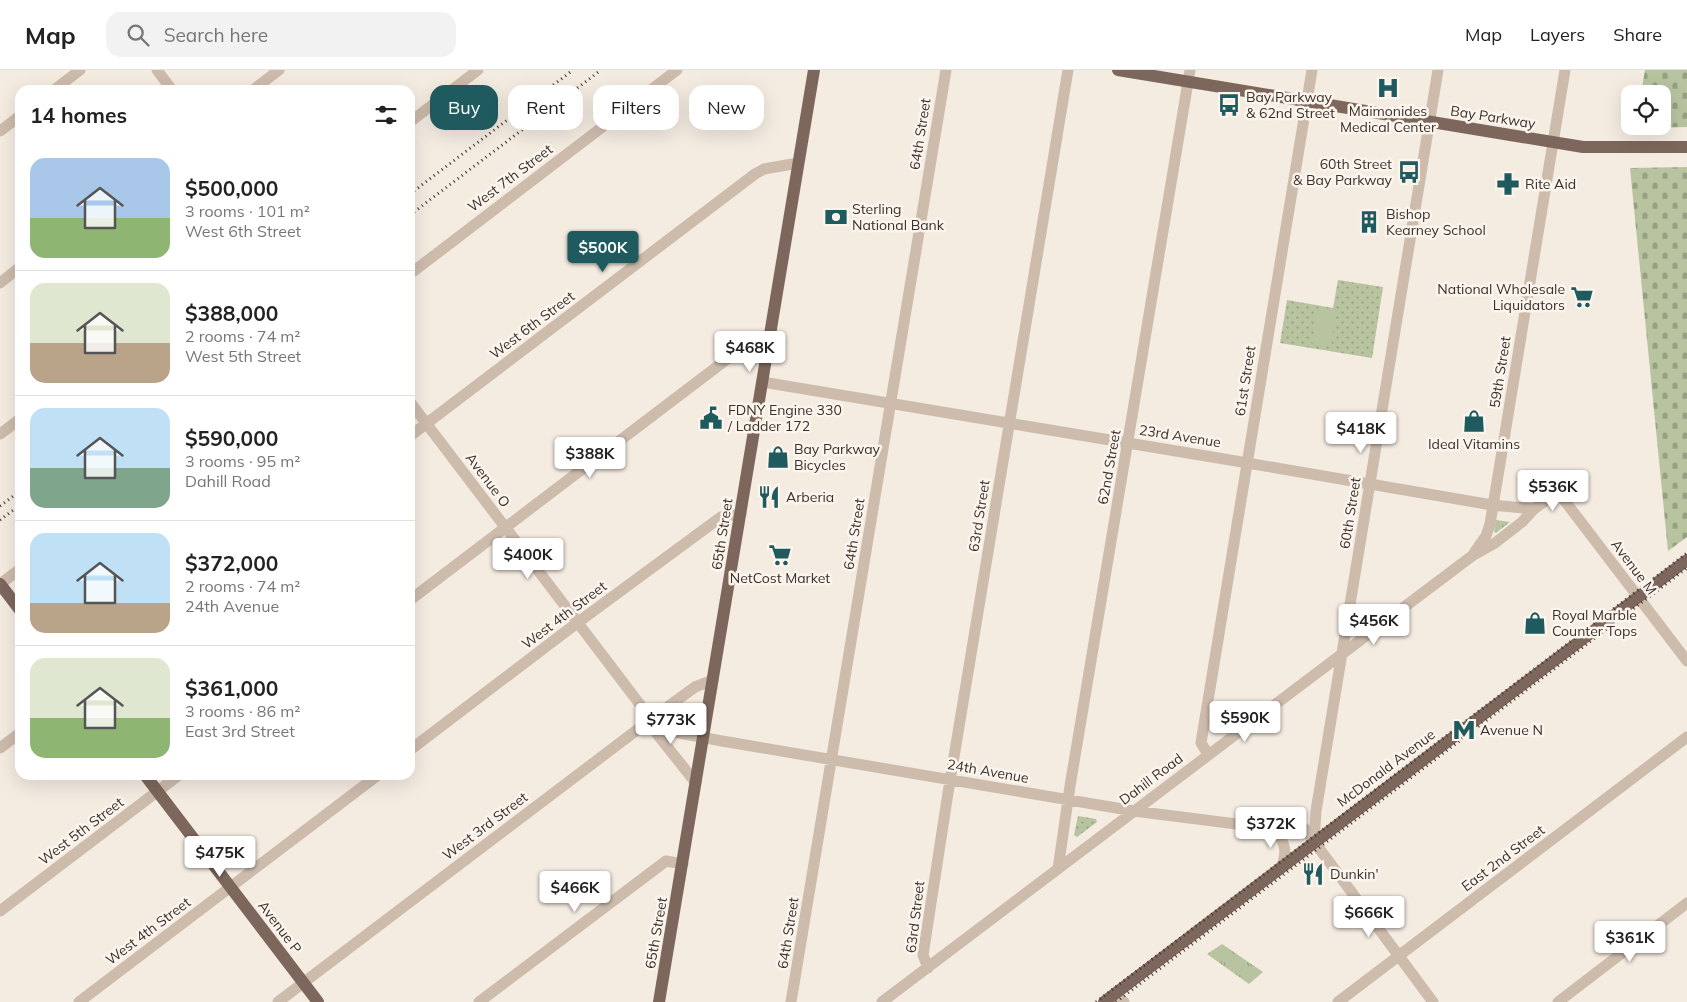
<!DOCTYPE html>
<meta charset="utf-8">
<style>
:root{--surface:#fff;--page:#f2f2f2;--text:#222;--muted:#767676;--line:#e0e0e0;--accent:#1f5a5e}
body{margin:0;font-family:Mulish,sans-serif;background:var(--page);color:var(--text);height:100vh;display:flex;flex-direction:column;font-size:19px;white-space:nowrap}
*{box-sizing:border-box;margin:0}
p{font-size:16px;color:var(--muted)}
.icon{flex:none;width:28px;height:28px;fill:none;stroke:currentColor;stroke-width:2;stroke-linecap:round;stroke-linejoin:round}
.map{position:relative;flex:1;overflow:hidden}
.side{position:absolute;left:15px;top:15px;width:400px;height:695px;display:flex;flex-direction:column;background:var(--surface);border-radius:15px;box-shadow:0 5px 20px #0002}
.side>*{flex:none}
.top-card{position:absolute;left:430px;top:15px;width:475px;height:45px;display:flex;gap:10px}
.controls{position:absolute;left:1621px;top:15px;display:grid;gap:10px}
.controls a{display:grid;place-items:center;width:50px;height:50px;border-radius:10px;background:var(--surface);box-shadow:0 5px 20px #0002;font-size:25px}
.price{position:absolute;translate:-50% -42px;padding:0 11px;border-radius:5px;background:#fff;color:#222;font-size:16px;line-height:32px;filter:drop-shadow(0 1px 2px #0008)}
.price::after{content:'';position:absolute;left:50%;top:30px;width:15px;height:11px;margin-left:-8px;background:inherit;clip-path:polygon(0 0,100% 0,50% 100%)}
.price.current{background:var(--accent);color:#fff}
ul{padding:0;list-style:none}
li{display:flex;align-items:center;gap:15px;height:125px;padding:0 15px}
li+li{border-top:1px solid var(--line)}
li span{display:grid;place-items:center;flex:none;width:140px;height:100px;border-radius:15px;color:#555}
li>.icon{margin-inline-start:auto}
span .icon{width:60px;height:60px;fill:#fffc;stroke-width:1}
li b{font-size:21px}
h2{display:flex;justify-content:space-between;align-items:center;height:60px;padding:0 15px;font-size:21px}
.tag{padding:0 18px;border-radius:15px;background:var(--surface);box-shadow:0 5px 20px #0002;font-size:18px;line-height:45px}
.tag.current{background:var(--accent);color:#fff}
header{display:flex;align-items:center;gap:30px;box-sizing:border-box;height:70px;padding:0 25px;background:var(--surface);border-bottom:1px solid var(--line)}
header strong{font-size:24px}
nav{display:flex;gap:28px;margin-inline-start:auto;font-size:18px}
.search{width:350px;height:45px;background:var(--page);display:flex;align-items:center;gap:12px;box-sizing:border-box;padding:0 18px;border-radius:15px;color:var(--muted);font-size:19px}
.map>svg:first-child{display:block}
</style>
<header>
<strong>Map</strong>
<div class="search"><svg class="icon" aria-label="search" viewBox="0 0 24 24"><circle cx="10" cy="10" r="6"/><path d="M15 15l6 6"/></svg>Search here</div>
<nav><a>Map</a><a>Layers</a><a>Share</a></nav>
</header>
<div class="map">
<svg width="1687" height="932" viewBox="0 0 1687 932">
<defs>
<pattern id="grass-tufts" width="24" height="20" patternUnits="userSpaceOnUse" patternTransform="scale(1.25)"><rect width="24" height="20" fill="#b8c4a0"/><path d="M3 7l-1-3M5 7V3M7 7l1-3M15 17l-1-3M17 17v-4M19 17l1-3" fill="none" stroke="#97a083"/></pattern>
<pattern id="cemetery-stones" width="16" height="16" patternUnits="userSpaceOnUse" patternTransform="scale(1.25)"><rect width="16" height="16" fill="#b8c4a0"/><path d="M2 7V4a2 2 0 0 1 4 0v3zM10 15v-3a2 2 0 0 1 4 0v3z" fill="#97a083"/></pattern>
<pattern id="park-dots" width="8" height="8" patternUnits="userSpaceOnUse" patternTransform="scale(1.25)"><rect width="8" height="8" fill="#b8c4a0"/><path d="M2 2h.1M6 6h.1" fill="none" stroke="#97a083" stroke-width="1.8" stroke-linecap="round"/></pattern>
</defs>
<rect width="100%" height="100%" fill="#f4ebe1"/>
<path fill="url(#grass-tufts)" d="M1496,450l14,2 -14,11 -2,-1z
M1222,874l41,28 -14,12 -42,-30z"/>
<path fill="url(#cemetery-stones)" d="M1645,0h42v57l-50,1v-2h25v-32h-21z
M1687,97v370l-19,14 -38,-383z"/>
<path fill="url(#park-dots)" d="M1338,210l45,7 -11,71 -92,-15 7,-43 46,8z
M688,634l3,3 -3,14 -15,-3 -1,-2z
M1078,746l18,3 1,3 -20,15 -3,-2z"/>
<path fill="#b8c4a0" d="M1318,237l18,3 -5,36 -19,-3z"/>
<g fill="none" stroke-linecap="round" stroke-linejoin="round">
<path stroke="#cdbbac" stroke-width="11" d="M157,0l15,20
M54,20l26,-20
M253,20l26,-20
M410,52l68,-52
M0,61l20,-15
M410,204l267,-204
M0,213l20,-16
M762,312l468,78 262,45 42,4
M410,332l241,317 6,15 39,49
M0,364l20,-15
M410,366l345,-262 9,-5 34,-6
M1474,483l12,-17 4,-12 75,-454
M0,514l20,-15
M410,530l333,-253 25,1
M651,649l23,13 48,9 412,70 134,17c16,7 21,24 13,39
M0,678l20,-15
M410,680l167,-127 144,-106 20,-3
M1208,684l-7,-11 111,-673
M1268,758l8,-4 28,4 129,174
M1314,772l2,-31 122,-741
M1058,799l12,-83 120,-716
M0,841l179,-136
M928,898l-5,-13 25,-162 120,-723
M1114,925l10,7
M79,932l299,-227
M278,932l384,-291 33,-24 18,-7
M479,932l187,-141 17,3
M791,932l155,-932
M882,932l460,-348 130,-98 23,-13 27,-21 12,-13 24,-17 129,169
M1338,932l349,-265
M1558,932l129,-99"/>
<path stroke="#7d675c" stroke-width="12" d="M1118,0l465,77h104
M0,514l20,26
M145,705l173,227
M659,932l155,-932
M1104,932l583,-442"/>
<path stroke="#3b302b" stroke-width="3" stroke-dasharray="1 4" stroke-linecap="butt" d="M410,124l163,-124
M410,145l191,-145
M0,436l20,-15
M0,450l20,-15
M1096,932l591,-449
M1116,932l571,-434"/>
</g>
<defs>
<symbol id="hospital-bare" viewBox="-9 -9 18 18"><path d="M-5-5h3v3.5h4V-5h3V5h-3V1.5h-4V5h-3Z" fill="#1f5a5e" stroke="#fbf5ee" stroke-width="2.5" paint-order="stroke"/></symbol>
<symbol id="bus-bare" viewBox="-9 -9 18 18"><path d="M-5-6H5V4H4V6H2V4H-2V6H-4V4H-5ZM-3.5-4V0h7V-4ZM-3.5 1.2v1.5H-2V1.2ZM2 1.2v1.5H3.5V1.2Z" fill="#1f5a5e" stroke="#fbf5ee" stroke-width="2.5" paint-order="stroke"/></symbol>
<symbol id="pharmacy-bare" viewBox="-9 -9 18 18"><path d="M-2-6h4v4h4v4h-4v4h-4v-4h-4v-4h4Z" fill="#1f5a5e" stroke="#fbf5ee" stroke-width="2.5" paint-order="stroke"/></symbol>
<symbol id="bank-bare" viewBox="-9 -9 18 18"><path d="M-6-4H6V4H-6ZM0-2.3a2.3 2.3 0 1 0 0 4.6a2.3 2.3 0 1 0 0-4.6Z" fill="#1f5a5e" stroke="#fbf5ee" stroke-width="2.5" paint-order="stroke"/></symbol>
<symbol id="building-bare" viewBox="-9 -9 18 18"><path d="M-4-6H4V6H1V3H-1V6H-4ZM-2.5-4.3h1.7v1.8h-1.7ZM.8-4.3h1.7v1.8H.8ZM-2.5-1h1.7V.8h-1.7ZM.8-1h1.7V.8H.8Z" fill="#1f5a5e" stroke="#fbf5ee" stroke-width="2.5" paint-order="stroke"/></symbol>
<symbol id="supermarket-bare" viewBox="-9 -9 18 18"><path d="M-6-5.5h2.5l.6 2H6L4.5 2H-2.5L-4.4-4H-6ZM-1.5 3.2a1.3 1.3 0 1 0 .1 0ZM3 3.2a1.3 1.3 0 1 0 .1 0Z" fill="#1f5a5e" stroke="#fbf5ee" stroke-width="2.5" paint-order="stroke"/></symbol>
<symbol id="civic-bare" viewBox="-9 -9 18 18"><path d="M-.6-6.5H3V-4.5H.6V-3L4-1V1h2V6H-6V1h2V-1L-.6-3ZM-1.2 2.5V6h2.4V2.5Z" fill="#1f5a5e" stroke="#fbf5ee" stroke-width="2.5" paint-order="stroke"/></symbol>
<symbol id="shop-bare" viewBox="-9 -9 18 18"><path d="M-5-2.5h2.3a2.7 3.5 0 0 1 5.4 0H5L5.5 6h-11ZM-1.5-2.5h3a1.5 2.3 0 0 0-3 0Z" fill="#1f5a5e" stroke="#fbf5ee" stroke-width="2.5" paint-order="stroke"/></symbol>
<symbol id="restaurant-bare" viewBox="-9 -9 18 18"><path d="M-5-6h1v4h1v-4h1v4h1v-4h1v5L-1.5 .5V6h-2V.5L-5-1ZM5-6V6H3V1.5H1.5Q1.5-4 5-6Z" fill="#1f5a5e" stroke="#fbf5ee" stroke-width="2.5" paint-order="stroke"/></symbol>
<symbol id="metro-bare" viewBox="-9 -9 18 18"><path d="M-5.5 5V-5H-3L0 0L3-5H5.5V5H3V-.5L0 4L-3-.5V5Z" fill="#1f5a5e" stroke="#fbf5ee" stroke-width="2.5" paint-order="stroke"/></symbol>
</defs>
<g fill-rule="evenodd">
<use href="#hospital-bare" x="1372" y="2" width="32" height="32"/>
<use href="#bus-bare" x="1213" y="19" width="32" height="32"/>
<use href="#bus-bare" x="1393" y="86" width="32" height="32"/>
<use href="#pharmacy-bare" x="1492" y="98" width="32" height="32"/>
<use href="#bank-bare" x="820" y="131" width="32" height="32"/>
<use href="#building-bare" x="1353" y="136" width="32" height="32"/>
<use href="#supermarket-bare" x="1566" y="211" width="32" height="32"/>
<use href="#civic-bare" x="695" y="332" width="32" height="32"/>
<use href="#shop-bare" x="1458" y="335" width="32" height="32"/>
<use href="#shop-bare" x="762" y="371" width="32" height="32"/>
<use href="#restaurant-bare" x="753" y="411" width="32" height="32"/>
<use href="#supermarket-bare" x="764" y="469" width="32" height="32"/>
<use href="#shop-bare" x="1519" y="537" width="32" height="32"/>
<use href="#metro-bare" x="1448" y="644" width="32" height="32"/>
<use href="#restaurant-bare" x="1297" y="788" width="32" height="32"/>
</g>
<g text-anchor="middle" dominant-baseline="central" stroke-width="5" stroke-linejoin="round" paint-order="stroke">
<g font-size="14" fill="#3b302b" stroke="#fbf5ee" text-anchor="start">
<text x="1246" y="27">Bay Parkway<tspan x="1246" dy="16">&amp; 62nd Street</tspan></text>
<text x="1388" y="41" text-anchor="middle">Maimonides<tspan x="1388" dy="16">Medical Center</tspan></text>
<text x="1392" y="94" text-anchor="end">60th Street<tspan x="1392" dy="16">&amp; Bay Parkway</tspan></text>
<text x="1525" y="114">Rite Aid</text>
<text x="852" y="139">Sterling<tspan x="852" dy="16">National Bank</tspan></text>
<text x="1386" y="144">Bishop<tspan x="1386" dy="16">Kearney School</tspan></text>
<text x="1565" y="219" text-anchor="end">National Wholesale<tspan x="1565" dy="16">Liquidators</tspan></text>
<text x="728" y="340">FDNY Engine 330<tspan x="728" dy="16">/ Ladder 172</tspan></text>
<text x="1474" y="374" text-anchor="middle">Ideal Vitamins</text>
<text x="794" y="379">Bay Parkway<tspan x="794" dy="16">Bicycles</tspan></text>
<text x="786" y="427">Arberia</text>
<text x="780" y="508" text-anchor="middle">NetCost Market</text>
<text x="1552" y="545">Royal Marble<tspan x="1552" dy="16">Counter Tops</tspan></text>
<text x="1480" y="660">Avenue N</text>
<text x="1330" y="804">Dunkin'</text>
</g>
<g font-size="14" fill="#3b302b" stroke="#fbf5ee">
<text transform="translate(1493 47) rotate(9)">Bay Parkway</text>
<text transform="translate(920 64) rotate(-81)">64th Street</text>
<text transform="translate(510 108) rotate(-37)">West 7th Street</text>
<text transform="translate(532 255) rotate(-37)">West 6th Street</text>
<text transform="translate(1500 302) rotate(-81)">59th Street</text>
<text transform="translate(1245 311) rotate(-81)">61st Street</text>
<text transform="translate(1180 366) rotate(9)">23rd Avenue</text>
<text transform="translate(1109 397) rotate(-80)">62nd Street</text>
<text transform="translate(488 410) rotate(53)">Avenue O</text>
<text transform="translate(1350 443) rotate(-81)">60th Street</text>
<text transform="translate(979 446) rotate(-81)">63rd Street</text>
<text transform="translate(722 464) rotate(-81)">65th Street</text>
<text transform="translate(854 464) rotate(-81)">64th Street</text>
<text transform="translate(1634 497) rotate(53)">Avenue M</text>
<text transform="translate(564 545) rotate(-37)">West 4th Street</text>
<text transform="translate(1386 698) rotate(-37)">McDonald Avenue</text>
<text transform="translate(988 701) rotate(10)">24th Avenue</text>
<text transform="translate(1151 709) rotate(-37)">Dahill Road</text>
<text transform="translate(485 756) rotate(-37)">West 3rd Street</text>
<text transform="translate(81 761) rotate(-37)">West 5th Street</text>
<text transform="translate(1503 788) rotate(-37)">East 2nd Street</text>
<text transform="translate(915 847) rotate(-83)">63rd Street</text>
<text transform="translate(280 857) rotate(53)">Avenue P</text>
<text transform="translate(148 861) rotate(-37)">West 4th Street</text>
<text transform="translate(656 863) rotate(-80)">65th Street</text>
<text transform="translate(788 863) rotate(-81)">64th Street</text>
</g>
</g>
</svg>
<div class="controls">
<a><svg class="icon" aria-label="locate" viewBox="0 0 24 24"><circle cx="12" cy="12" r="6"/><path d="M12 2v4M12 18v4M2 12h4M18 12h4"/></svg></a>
</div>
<b class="price current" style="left:603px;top:203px">$500K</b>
<b class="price" style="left:750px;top:303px">$468K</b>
<b class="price" style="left:1361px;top:384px">$418K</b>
<b class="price" style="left:590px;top:409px">$388K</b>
<b class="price" style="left:1553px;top:442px">$536K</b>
<b class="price" style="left:528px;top:510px">$400K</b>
<b class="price" style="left:1374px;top:576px">$456K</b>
<b class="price" style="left:1245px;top:673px">$590K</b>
<b class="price" style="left:671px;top:675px">$773K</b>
<b class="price" style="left:1271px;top:779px">$372K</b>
<b class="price" style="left:220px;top:808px">$475K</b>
<b class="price" style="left:575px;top:843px">$466K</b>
<b class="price" style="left:1369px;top:868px">$666K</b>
<b class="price" style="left:1630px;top:893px">$361K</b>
<div class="top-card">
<a class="tag current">Buy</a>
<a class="tag">Rent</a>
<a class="tag">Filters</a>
<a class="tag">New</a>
</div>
<section class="side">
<h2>14 homes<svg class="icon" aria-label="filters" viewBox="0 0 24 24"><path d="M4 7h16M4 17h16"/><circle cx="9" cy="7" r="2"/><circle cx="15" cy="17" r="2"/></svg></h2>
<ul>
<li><span style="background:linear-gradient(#a9c7e8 60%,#8fb573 0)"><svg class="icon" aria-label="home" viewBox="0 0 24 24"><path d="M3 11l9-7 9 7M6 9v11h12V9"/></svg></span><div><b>$500,000</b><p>3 rooms · 101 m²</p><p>West 6th Street</p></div></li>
<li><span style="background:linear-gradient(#dfe7d0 60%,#b9a48a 0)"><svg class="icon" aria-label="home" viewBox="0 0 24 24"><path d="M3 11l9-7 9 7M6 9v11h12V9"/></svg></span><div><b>$388,000</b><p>2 rooms · 74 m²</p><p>West 5th Street</p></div></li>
<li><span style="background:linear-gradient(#bfe0f5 60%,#7fa58c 0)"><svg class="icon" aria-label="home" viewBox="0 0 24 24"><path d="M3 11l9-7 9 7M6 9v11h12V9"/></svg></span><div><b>$590,000</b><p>3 rooms · 95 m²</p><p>Dahill Road</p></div></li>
<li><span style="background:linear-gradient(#bfe0f5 70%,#b9a48a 0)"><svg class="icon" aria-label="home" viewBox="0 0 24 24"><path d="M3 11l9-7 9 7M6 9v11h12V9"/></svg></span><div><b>$372,000</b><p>2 rooms · 74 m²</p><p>24th Avenue</p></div></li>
<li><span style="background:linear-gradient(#dfe7d0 60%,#8fb573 0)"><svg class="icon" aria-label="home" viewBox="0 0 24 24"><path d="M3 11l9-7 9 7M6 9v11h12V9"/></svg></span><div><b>$361,000</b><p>3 rooms · 86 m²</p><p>East 3rd Street</p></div></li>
</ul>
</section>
</div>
